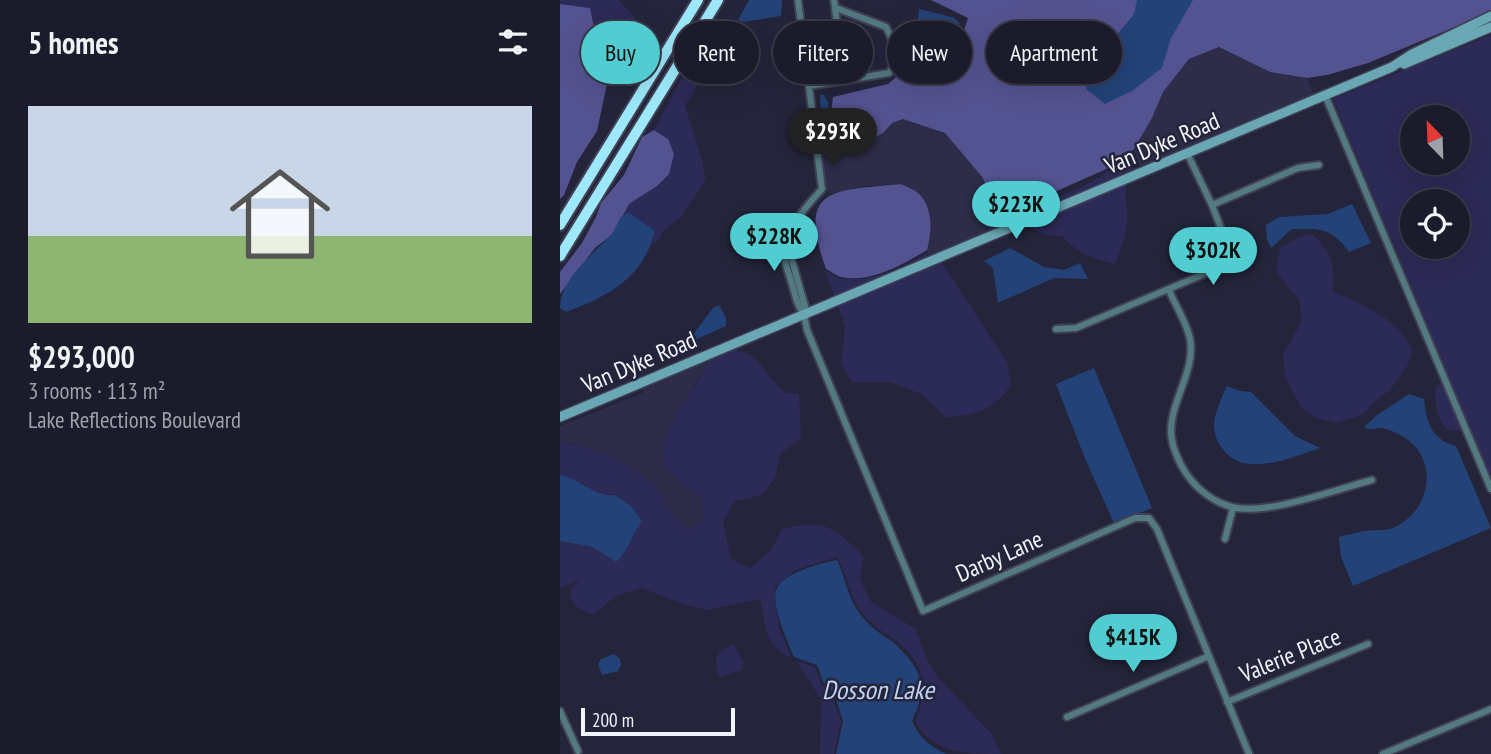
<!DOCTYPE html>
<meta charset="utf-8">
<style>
:root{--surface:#1b1b2c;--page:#282838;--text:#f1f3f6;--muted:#a0a1a9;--line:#393948;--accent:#51ccd1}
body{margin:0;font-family:"PT Sans Narrow",sans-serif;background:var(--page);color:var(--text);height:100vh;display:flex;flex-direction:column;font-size:26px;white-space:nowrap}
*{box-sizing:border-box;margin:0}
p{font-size:23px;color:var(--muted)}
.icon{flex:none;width:38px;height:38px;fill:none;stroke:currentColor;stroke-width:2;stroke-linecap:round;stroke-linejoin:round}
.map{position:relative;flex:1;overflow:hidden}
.details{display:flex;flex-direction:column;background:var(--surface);width:560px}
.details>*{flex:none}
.hud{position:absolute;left:21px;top:21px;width:665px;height:63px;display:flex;gap:14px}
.needle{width:46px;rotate:337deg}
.fabs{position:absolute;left:840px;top:105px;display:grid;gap:14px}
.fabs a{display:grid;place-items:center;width:70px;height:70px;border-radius:50%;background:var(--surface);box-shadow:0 7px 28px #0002,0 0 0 2px var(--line);font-size:35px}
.scale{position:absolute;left:21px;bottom:18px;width:154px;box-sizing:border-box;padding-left:7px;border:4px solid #f3f3fd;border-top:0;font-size:19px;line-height:24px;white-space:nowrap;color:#f3f3fd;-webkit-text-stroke:5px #24243b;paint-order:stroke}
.price{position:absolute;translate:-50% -60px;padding:0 16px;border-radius:24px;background:var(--accent);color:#111;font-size:23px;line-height:46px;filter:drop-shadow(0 2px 4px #0008)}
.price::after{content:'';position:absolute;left:50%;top:42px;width:21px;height:16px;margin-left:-10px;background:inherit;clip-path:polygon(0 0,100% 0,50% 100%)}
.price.on{background:#222;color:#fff}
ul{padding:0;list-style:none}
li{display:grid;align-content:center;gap:14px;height:371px;padding:0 28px}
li+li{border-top:2px solid var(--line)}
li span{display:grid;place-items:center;height:217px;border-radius:0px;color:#555}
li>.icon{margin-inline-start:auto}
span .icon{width:126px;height:126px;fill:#fffc;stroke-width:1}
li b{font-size:30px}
h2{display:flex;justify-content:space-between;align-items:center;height:84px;padding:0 28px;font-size:30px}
.chip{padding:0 24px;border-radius:32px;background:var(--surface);box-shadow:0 7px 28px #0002,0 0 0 2px var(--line);font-size:24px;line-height:63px}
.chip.on{background:var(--accent);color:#111}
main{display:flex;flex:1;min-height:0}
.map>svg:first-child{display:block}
</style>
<main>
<section class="details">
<h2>5 homes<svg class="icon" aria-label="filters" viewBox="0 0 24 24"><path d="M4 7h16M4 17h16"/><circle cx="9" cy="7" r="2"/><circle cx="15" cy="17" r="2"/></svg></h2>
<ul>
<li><span style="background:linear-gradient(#c9d6e8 60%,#8fb573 0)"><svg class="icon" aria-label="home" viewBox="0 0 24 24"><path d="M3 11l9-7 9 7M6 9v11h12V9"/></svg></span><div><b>$293,000</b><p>3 rooms · 113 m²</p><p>Lake Reflections Boulevard</p></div></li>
</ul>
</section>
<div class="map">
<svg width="931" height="754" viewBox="0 0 931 754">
<rect width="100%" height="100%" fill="#24243b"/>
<path fill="#2d2d4a" d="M659,47l51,25 37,6 8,20 -174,71 -7,-20 18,-31 11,-26 26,-33z
M343,119l42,14 38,45 9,25 14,3 6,17 -82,36 -3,-9 4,-16 -30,-50 -35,2 -33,7 -11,-4 -7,-57 21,-3 32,12 15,-8 9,-10z
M152,356l4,1 -21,26 -32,60 17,40 21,14 3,21 -15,12 -11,-6 -21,-34 -31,-25 -50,-21 -16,-3v-15l83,-33 -3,-7z"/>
<path fill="#2c2a56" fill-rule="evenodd" d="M0,0h58c38,34 21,47 -1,83 -17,-22 -21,-48 -27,-75l-30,-4z
M178,20l-1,9 -39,55 -13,22 17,54 4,20 -26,38 -16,12 -5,10 -8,5 4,-14 -26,-17 -8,3 8,-13 11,-7 28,-58 -14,-9 48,-91 18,-15z
M931,35v442l-158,-378zM852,117h46v46h-46zM852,201h46v46h-46z
M573,153l2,7 -4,14 -110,46 -9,-12c42,-4 89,-28 121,-55z
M568,181c-5,13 0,26 -1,39 -1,16 -6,29 -12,44 -23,-5 -38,-11 -53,-28l-18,-1 -18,-10z
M752,234c21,20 22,29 21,57 28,14 70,29 79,60l-4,14 -18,25 -15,11 -11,13 -27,9 -21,-5 -15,-10 -16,-31 -2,-23 18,-31 -1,-22 -24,-29 4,-24 18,-11z
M366,253l2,6 -93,39 -10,-28 14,9h22l35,-7z
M380,260l67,102 4,24c-20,24 -33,30 -65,31l-25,-23 -31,-12h-38l-11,-18 4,-38 -8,-22z
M175,349l19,8 29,35 16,2 2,44 -20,15 -6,25 -13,17 -27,6 -12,20 8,38 19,9 21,-18 11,-21c42,-10 52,-3 81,27l-3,23 11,23 45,27 11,31 12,19 53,55 9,20c-35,0 -69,0 -86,-33 15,-32 10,-59 -20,-81 -9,-6 -19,-12 -27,-20 -19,-20 -18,-40 -31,-63l-41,13 -21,17 4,42 13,29c-30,-13 -25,-32 -32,-59l-53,11 -22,-5 -43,-17 -26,8 -23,19c-13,-5 -22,-9 -23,-24l9,-11 -19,8v-47l32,6 24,15c11,-9 12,-23 21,-33l-6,-23 -16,-11c-20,1 -36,-17 -55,-20v-34c32,6 77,25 98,50 11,15 15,30 31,39l15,-12 -3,-21 -21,-14 -15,-16 -2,-24 13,-29 37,-56z
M883,381l21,50 -17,-1c-11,-13 -13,-26 -11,-43z
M173,644l10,17 -1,9 -22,7c-9,-16 -3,-26 13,-33z
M236,661l19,6 6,17 11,11 9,26 -7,33h-14l1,-55z"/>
<path fill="#545391" d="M371,0h560v12l-123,51 -41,12 -20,3 -37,-6 -51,-25 -30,12 -26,33 -11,26 -18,31 -21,17 -83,37 -24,3 -14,-2 -9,-26 -38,-45 -42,-14 -11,4 -9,10 -15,9 -32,-13 -5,-17 2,-15 55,-13 14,-12 4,-13 9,-12 49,-17 4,-12z
M0,4l30,4 9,44 10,22 -12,57 -20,31 -13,33 -4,4z
M94,130l14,9 6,15 -5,20 -12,12 -28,18 -16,30 -18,14 -35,46v-22l22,-29 14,-26 5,-14 23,-28 18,-38z
M341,184c6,3 15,6 20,12 12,15 11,36 6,54 -25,15 -56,33 -86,27 -5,-1 -10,-6 -15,-8 -30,-84 8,-78 75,-85z"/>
<path fill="#234277" d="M189,0h33l-1,16 -38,6 -5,-2z
M577,0h56l-22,38 -9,30 -30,23 -27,13 -19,-15 6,-28 20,-20 22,-27z
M359,9l36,9 5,6 -36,13 -3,-3 -3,-16z
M260,94l4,1 4,7 2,26 -7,1 -2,-4z
M792,204l19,39 -22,9c-18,-25 -28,-23 -57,-23l-21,19 -4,-8 -1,-15 13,-8 49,-3z
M69,213l26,18c-12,48 -47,65 -89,81l-6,-4c0,-28 32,-53 50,-72 5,-5 7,-13 11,-19z
M450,248l34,19 20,3 16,-7 8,16 -34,-1 -56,25 -5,-35 -9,-7z
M159,305l7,13v8l-40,18 27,-36z
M534,368l58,140 -38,15 -28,-62 -30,-77z
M667,386l13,5 11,1 44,44 25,12c-21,7 -47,18 -70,16 -20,-1 -37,-20 -36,-41 1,-11 8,-27 13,-37z
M849,394l15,5c2,23 8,41 32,47l35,82 -138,58 -12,-29 -2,-20c9,-2 18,-5 26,-6 11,-2 22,1 32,-5 36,-19 42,-71 3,-91 -5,-3 -14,-7 -20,-7 -7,0 -9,3 -16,-1l13,-12z
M0,475c19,3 35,22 55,20l16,11 11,15c-10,13 -14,31 -26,41l-24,-15 -32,-6z
M277,560c10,22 11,43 30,62 7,8 17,14 26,20 4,3 7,7 11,11 22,24 21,39 8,68 8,18 18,25 34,33h-110l7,-33 -9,-28 -11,-11 -6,-17 -23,-8c-6,-14 -24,-54 -17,-69 7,-15 44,-25 60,-28z
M54,654l6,5 1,6 -3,6 -16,4 -4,-11 3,-5z"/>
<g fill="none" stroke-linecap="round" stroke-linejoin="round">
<defs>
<path id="street" d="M238,0l24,189c-14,15 -39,43 -38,64 0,10 5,21 8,31 3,11 5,22 12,31
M274,0l10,81
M249,86l80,-13c10,-11 4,-34 -3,-46l-50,-19
M765,95l166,394
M652,205l86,-37 21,-3
M229,235l2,22 14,49 -1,9 3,15 116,281 212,-93h14l8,11 92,225
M609,290c6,15 18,33 21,49 6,32 -20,62 -19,94 1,16 11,37 21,48 10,12 25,22 40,26 34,9 106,-18 140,-27
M496,329l20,-1 152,-64 4,-7 -20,-52 -25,-52
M665,539l8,-31
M667,702l141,-58
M0,711l18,40
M507,717l142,-61
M823,754l108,-45"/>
<path id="secondary" d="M844,64l87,-37
M0,417l832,-350 20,-13 79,-38"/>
<path id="highway" d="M0,225l138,-225
M0,256l158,-256"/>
</defs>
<use href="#street" stroke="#414156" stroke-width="10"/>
<use href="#secondary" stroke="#414156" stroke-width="12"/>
<use href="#highway" stroke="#414156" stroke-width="14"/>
<use href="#street" stroke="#537981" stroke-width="6"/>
<use href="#secondary" stroke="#6aa7b5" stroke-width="9"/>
<use href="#highway" stroke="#9de9fb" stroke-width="10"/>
</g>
<g text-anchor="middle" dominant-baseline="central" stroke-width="5" stroke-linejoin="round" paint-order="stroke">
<g font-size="24" fill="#f3f3fd" stroke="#24243b">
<text transform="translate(602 143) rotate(-23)">Van Dyke Road</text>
<text transform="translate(79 362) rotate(-23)">Van Dyke Road</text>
<text transform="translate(439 556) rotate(-24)">Darby Lane</text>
<text transform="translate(730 655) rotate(-22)">Valerie Place</text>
</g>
<g font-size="26" font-style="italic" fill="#c0d3f5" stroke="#24243b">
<text x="318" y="689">Dosson Lake</text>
</g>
</g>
</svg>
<div class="fabs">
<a><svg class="needle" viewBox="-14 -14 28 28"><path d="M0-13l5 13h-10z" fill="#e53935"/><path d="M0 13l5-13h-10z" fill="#a0a1a9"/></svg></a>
<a><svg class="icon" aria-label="locate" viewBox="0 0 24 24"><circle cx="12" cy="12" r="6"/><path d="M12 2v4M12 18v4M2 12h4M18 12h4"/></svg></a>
</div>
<div class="scale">200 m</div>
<b class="price on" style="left:273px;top:168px">$293K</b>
<b class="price" style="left:456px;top:241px">$223K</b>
<b class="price" style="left:214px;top:273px">$228K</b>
<b class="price" style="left:653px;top:287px">$302K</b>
<b class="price" style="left:573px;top:674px">$415K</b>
<div class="hud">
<a class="chip on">Buy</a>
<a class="chip">Rent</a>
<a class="chip">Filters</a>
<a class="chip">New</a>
<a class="chip">Apartment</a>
</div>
</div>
</main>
